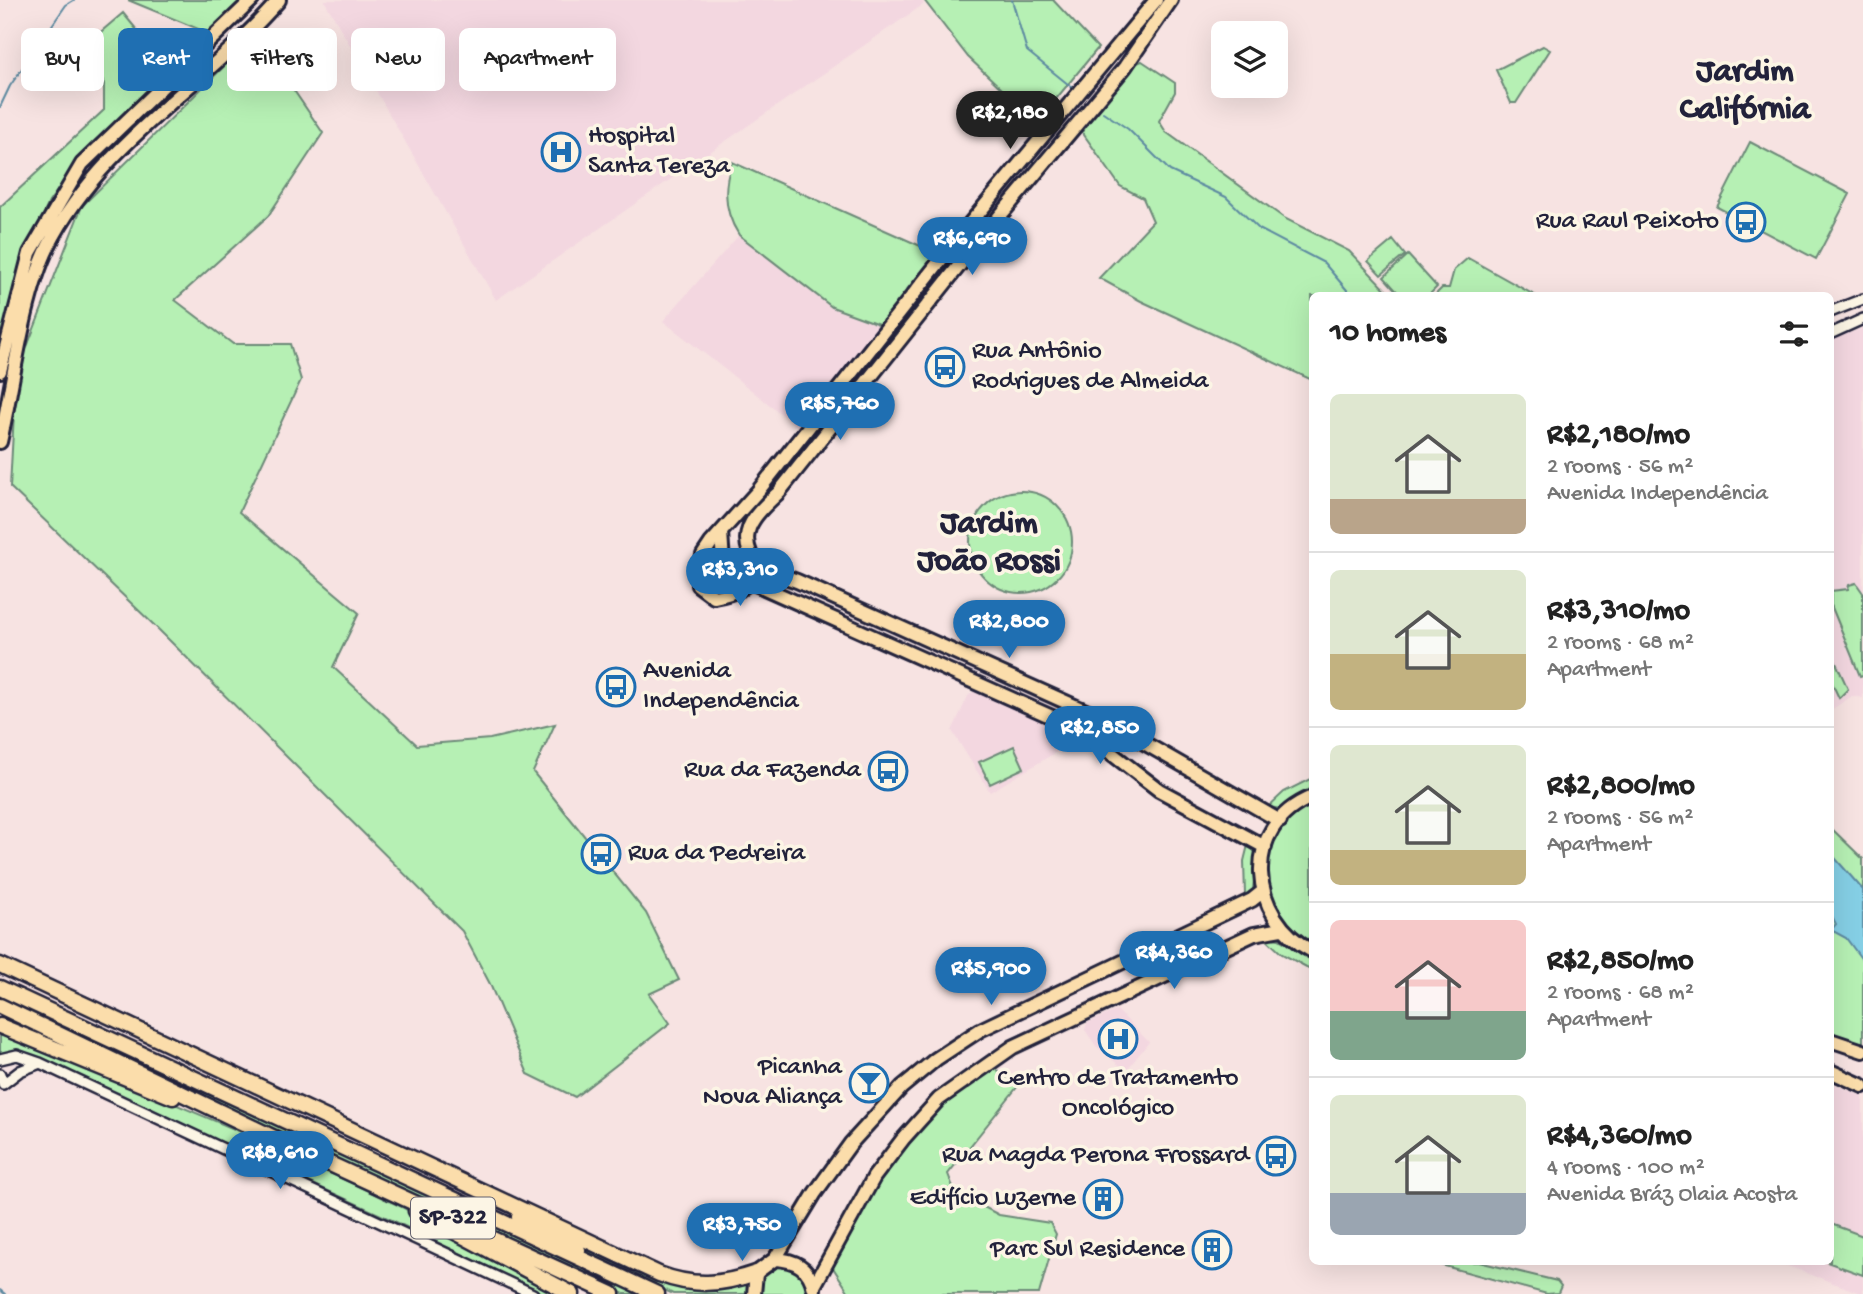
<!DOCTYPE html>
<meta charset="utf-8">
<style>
:root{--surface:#fff;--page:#f6f6f6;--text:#222;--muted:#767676;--line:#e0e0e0;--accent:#1f6fb2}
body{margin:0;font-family:"Gochi Hand",sans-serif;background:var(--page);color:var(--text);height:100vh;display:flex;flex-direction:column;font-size:26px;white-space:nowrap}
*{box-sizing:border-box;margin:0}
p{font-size:23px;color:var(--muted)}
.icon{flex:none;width:38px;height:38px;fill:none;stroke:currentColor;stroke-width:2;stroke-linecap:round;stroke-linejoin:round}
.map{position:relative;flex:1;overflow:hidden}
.drawer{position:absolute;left:1309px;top:292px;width:525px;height:973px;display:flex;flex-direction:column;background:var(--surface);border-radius:10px;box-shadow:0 7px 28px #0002}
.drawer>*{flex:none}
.guide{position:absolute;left:21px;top:28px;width:665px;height:63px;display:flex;gap:14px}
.controls{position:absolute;left:1211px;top:21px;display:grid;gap:14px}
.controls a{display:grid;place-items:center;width:77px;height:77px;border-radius:10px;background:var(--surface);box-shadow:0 7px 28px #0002;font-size:35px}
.price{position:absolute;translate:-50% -60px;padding:0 16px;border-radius:24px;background:var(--accent);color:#fff;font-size:23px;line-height:46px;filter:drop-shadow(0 2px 4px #0008)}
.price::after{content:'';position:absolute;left:50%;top:42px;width:21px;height:16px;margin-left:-10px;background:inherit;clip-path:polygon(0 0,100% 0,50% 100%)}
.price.current{background:#222;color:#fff}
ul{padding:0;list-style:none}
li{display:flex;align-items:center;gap:21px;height:175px;padding:0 21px}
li+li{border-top:2px solid var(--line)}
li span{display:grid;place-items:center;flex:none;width:196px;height:140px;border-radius:10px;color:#555}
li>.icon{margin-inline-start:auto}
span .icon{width:84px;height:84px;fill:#fffc;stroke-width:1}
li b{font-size:30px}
h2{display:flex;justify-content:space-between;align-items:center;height:84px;padding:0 21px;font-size:30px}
.chip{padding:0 24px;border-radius:10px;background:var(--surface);box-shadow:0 7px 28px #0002;font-size:24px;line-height:63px}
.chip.current{background:var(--accent);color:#fff}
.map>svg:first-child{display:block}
</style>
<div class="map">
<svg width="1863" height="1294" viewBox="0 0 1863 1294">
<rect width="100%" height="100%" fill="#f7e3e2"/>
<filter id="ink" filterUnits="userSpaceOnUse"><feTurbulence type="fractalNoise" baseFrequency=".0143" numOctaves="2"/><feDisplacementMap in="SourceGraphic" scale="14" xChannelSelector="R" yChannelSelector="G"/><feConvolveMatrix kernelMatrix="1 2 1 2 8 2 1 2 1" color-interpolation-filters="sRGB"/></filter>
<g filter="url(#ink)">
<path fill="#f3d7e0" d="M324,0h597l3,4 -428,296z
M739,235l93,72 63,23 -88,104 -144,-113z
M1863,328v370l-11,-2 -21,14 -1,-370z
M974,691l7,1 99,46 -90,54 -38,-61 16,-35z
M1117,1010l32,32 -23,29 -30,-25 -11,-16 2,-7z
M1831,1083l32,13v198l-86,-32h53z"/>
<path fill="#b6f0b4" stroke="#6c8978" stroke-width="2" d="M128,0h116l-160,153 -35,49 -26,58 -23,86v-139l104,-97v-26l-14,-43 33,-28 41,50 37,-33z
M924,0h129l45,48 -61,74 -69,-65z
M256,35l67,98 -55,83 -93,84 58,44h57l11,36 -62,132 120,101 -26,54 84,78 73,-6 65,-15 -22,48 113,141 33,67 -30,14 21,29 -95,74 -47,-23 -38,-90 -28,-53 -307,-305 -145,-139 6,-112 66,-169z
M1543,46l7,4 -34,53h-5l-15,-33z
M1142,61l33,22v9l-16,29 7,11 118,86 65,33 43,45h-80v84l-171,-79 -42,-23 54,-57 -10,-23 -23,-12 -38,-54 48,-66z
M1750,142l100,52 -34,65 -99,-52z
M732,162l220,98 -57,70 -63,-23 -93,-72c-15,-23 -16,-48 -7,-73z
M1393,240l12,15 -24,20 -13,-14z
M1408,255l29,32 -9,9h-27l-17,-19z
M1468,258l68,38h-102l8,-8h7l5,-18z
M970 542a51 51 0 1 1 102 0a51 51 0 1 1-102 0Z
M1856,583l7,10v82l-3,1 -29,-71v-14l17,-2 1,-4z
M1831,652l17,37 -9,9 -8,-17z
M1014,746l10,22 -34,16 -11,-22z
M1312,778v11l-30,20 -14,-2 16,-15z
M1312,803v142c-8,-3 -14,-10 -21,-17 -39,-37 -30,-102 21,-125z
M1830,827l33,32v185l-32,-10z
M1248,845l9,9 -4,35 -8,6 -1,-34z
M1264,937l15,2 33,20v11l-30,-16z
M0,991l643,303h-19l-624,-293z
M0,1030l267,113 135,64 163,87h-22l-149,-73 -361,-165 -11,-3 -22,3z
M988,1063l30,23 -70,88 7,18 44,23 51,8 6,11 -17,60h-189l-22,-34 75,-121z
M517,1210l142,69 92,-2 -1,17h-77l-77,-37z
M1831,1224l32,12v39l-36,-13h3z
M1430,1262h49l78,19 4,5 -3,7 -11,1z
M781,1265l21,8 6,21h-50c3,-16 6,-25 23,-29z"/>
<path fill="#85cfe5" stroke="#5d8aa1" stroke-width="2" d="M1835,858l28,32v71l-17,-23 -15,-8 5,-6 -5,-10v-51z"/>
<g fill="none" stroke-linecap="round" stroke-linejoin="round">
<path stroke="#5d8aa1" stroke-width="2" d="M1012,0l15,51 47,38
M0,107l10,-21 56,-81 8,-5
M1103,112l25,17 42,42 56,26 33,32 65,34 28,33
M0,1290l5,4"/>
<defs>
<path id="minor" d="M1830,312l33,-13
M1830,334l33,-15
M0,1059l17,-4 23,8 493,231
M0,1074l3,10 17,-13 20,-8"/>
<path id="major" d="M0,371l30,-118 52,-89 170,-164
M0,442c13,-58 23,-143 48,-195 51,-103 158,-163 231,-247
M721,532l2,31 17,14 341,153 78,60 106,57
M758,567c-7,21 -23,26 -44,30l-16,-12 5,-30 8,-12 47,-52 204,-258 194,-233
M758,567c-25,-34 -3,-52 21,-75l199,-250 147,-175 46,-67
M758,567l39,14 302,136 181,104
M1312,797c-72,29 -64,121 0,154
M1830,1040l33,11
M1830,1071l33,15
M775,1259l40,-66 36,-50 51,-56 34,-28 44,-29 272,-130 10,-8
M814,1286l60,-109 29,-38 36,-40 74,-52 241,-113 27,-5
M754,1294l2,-21 19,-14c21,1 35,9 39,30"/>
<path id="highway" d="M0,965l659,309c34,13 63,11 97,-1
M0,988l657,306
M0,1006l291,140 321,148
M0,1026l173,71
M416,1211l156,83
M519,1217l59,33"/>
</defs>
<use href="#minor" stroke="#22223b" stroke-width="14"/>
<use href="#major" stroke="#22223b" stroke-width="18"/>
<use href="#highway" stroke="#22223b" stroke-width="19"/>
<use href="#minor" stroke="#fcf5e5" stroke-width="9"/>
<use href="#major" stroke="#fbddab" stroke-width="12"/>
<use href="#highway" stroke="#fbddab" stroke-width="14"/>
</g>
</g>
<defs>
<symbol id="hospital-ring" viewBox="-11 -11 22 22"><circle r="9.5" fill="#fcf5e5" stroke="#1f6fb2" stroke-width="1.5"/><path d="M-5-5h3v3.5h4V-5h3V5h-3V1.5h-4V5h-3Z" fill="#1f6fb2"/></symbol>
<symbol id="bus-ring" viewBox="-11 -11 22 22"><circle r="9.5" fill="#fcf5e5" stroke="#1f6fb2" stroke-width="1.5"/><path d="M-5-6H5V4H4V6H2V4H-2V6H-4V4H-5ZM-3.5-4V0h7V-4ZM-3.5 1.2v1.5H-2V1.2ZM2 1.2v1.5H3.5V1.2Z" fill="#1f6fb2"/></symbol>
<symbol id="bar-ring" viewBox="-11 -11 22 22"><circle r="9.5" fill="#fcf5e5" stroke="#1f6fb2" stroke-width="1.5"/><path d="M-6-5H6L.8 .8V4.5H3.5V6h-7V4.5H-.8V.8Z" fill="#1f6fb2"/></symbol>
<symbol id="building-ring" viewBox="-11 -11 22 22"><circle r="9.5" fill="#fcf5e5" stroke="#1f6fb2" stroke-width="1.5"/><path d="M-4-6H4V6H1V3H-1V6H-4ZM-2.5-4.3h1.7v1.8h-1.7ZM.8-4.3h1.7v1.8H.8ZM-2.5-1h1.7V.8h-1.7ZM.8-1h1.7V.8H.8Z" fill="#1f6fb2"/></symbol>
</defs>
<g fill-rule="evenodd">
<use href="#hospital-ring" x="539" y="130" width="44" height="44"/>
<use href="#bus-ring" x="1724" y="200" width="44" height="44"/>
<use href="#bus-ring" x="923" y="345" width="44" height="44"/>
<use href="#bus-ring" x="594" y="665" width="44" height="44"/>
<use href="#bus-ring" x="866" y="749" width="44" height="44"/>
<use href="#bus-ring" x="579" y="832" width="44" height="44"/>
<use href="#hospital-ring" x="1096" y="1017" width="44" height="44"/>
<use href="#bar-ring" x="847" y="1061" width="44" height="44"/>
<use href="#bus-ring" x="1254" y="1134" width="44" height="44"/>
<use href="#building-ring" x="1081" y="1177" width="44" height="44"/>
<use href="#building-ring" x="1190" y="1228" width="44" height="44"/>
</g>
<g text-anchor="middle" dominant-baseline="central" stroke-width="7" stroke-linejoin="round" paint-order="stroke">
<rect fill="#fcf5e5" stroke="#63616e" stroke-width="2" x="411" y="1197.5" width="84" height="41" rx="5"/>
<g font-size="24" font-weight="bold" fill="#22223b">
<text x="453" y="1218">SP-322</text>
</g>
<g font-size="26" fill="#22223b" stroke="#fcf5e5" text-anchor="end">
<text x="588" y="137" text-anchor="start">Hospital<tspan x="588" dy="30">Santa Tereza</tspan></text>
<text x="1719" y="222">Rua Raul Peixoto</text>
<text x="972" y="352" text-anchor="start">Rua Antônio<tspan x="972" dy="30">Rodrigues de Almeida</tspan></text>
<text x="643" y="672" text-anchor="start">Avenida<tspan x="643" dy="30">Independência</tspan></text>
<text x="861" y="771">Rua da Fazenda</text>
<text x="628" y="854" text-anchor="start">Rua da Pedreira</text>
<text x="842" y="1068">Picanha<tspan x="842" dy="30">Nova Aliança</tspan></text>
<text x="1118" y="1079" text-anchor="middle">Centro de Tratamento<tspan x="1118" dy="30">Oncológico</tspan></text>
<text x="1249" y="1156">Rua Magda Perona Frossard</text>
<text x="1076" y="1199">Edifício Luzerne</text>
<text x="1185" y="1250">Parc Sul Residence</text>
</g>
<g font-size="33" font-weight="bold" fill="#22223b" stroke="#fcf5e5">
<text x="1745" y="73">Jardim<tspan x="1745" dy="38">Califórnia</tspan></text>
<text x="989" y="525">Jardim<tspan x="989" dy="38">João Rossi</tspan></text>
</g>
</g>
</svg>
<div class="controls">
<a><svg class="icon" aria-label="layers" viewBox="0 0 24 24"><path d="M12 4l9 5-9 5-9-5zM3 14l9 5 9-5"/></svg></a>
</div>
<b class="price current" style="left:1010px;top:151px">R$2,180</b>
<b class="price" style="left:972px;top:277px">R$6,690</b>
<b class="price" style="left:840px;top:442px">R$5,760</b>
<b class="price" style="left:740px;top:608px">R$3,310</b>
<b class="price" style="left:1009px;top:660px">R$2,800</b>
<b class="price" style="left:1100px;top:766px">R$2,850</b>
<b class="price" style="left:1174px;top:991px">R$4,360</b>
<b class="price" style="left:991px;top:1007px">R$5,900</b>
<b class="price" style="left:280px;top:1191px">R$8,610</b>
<b class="price" style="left:742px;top:1263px">R$3,750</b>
<div class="guide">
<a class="chip">Buy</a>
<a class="chip current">Rent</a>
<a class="chip">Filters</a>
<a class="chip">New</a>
<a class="chip">Apartment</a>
</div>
<section class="drawer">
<h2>10 homes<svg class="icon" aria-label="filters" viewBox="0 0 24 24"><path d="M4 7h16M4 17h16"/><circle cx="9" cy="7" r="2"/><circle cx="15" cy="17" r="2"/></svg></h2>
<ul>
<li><span style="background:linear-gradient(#dfe7d0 75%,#b9a48a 0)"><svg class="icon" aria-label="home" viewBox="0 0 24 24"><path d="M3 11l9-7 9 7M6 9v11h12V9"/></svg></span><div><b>R$2,180/mo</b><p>2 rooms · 56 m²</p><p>Avenida Independência</p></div></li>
<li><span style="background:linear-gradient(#dfe7d0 60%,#c2b280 0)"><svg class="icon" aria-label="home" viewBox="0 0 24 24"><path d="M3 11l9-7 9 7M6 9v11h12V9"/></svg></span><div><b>R$3,310/mo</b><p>2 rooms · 68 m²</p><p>Apartment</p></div></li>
<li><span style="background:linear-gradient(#dfe7d0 75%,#c2b280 0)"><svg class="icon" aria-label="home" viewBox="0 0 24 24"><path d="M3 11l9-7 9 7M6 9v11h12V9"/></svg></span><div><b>R$2,800/mo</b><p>2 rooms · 56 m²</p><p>Apartment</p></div></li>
<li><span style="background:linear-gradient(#f6c9c9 65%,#7fa58c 0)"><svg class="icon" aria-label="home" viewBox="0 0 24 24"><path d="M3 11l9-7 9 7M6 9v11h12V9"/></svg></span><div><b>R$2,850/mo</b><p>2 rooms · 68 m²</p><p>Apartment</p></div></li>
<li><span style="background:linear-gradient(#dfe7d0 70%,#9aa5b1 0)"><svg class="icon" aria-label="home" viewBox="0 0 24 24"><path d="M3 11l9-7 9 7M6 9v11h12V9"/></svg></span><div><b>R$4,360/mo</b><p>4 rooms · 100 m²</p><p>Avenida Bráz Olaia Acosta</p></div></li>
</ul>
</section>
</div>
